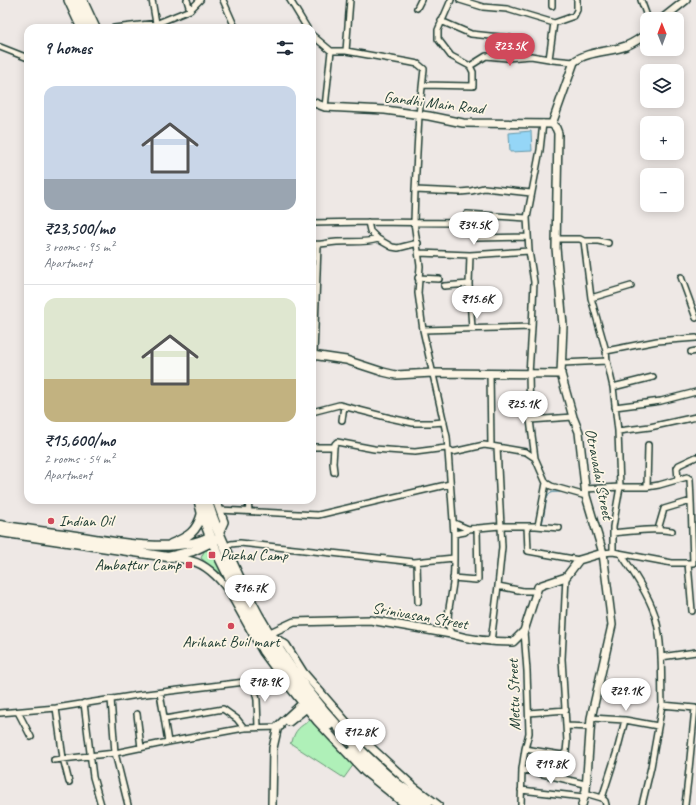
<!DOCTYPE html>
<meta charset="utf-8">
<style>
:root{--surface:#fff;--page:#f6f6f7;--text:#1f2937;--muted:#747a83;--line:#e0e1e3;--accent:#d1495b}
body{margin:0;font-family:Caveat,sans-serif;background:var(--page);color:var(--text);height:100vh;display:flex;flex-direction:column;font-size:15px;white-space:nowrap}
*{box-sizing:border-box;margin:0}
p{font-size:13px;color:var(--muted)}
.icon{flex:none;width:22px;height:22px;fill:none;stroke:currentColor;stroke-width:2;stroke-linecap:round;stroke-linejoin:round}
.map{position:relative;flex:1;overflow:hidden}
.drawer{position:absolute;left:24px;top:24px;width:292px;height:480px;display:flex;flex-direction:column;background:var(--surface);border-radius:12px;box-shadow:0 2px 10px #0003}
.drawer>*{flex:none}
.needle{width:26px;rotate:359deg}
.fabs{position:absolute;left:640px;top:12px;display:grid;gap:8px}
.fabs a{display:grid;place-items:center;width:44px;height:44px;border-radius:8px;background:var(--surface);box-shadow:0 2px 10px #0003;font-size:20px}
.price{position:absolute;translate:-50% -34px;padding:0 9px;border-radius:14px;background:#fff;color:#222;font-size:13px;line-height:26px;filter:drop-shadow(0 1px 2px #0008)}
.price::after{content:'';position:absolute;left:50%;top:24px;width:12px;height:9px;margin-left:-6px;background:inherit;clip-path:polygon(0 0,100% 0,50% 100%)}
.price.current{background:var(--accent);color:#fff}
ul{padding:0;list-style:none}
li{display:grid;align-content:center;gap:8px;height:212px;padding:0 20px}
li+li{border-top:1px solid var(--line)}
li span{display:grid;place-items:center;height:124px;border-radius:12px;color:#555}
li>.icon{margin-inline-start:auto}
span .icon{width:72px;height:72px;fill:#fffc;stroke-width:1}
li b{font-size:17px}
h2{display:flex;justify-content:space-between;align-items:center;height:48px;padding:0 20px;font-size:17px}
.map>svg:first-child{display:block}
</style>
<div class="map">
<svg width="696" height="805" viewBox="0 0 696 805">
<rect width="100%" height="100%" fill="#eee8e5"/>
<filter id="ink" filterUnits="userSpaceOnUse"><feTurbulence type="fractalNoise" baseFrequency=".025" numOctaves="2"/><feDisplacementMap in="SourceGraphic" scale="8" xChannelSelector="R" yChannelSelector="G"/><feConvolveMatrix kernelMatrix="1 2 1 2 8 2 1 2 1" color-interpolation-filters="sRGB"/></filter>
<g filter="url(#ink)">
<path fill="#aff0b8" stroke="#679676" d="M211,548l14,29 -16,-12 -8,-7 4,-9z
M310,720l44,44 -10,14 -54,-35 2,-1c3,-13 8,-15 18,-22z"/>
<path fill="#95d6f7" stroke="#6699a9" d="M531,131l1,20 -22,1 -1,-19z"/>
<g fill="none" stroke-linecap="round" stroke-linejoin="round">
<path stroke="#6699a9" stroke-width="1.5" d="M542,524l5,-28c4,-5 9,-4 15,-4"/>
<defs>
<path id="street" d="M152,0l4,23
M187,0l3,10
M223,0l11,25 3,3
M290,0l17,28
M460,0l23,7 24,2 47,14 20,-7 3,-6v-10
M641,0l7,19
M552,6v-6
M417,8l4,-8
M441,21l30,13 38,4
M554,23l-5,36 3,1 22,2
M114,28l44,-5 32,-13 10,-10
M312,35l19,16 -6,56
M0,47l28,11
M346,51l4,-51
M470,66l16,-10 21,2 24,-2 18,3
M423,85l50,1v-14l-3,-6 -19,-10 -13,-17v-9l13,-30
M543,123l-3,27 -13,68 2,33 5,31 -2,45 -3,47 1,46 43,-3
M415,190l45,2 11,-1 13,-3 47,5
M467,214l60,4
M368,222l2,9 8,8 14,8 6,1 20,-5
M312,223l56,-1 92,1
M476,238l52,-1
M556,239h24l4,2 7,57 15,53 1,10
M584,241h14l10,2
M312,244c6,1 9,0 16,-1 17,-3 34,1 50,-4
M419,253l51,2 59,-4
M470,255l-1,29 3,44
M681,277l15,41
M418,278l21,1
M444,286l25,-2
M591,298l40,-12
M423,330l109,-3
M606,351l51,-10 39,-3
M691,352l5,-1
M314,355l4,-110
M562,363l45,-2 6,26 5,44 32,-4 46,-10
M490,373l1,73 35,6 9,6 -5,-38
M613,387l40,-10
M615,407l46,-6 35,-9
M312,412l27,-7 51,13 23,5h18l13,-1
M342,420l2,-14
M618,431l2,56h27l12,-2 28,-8 3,2 1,22
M312,447h22l-1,16 1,9
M334,447l1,-3 2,-2 37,7 41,3 31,-4 7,4 31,-7 7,1
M497,447l5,100 -4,39 25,5h14
M535,458l11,25 5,3 35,10
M678,479l-1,-11 2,-3 17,-8
M647,487l1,-42
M585,489l35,-2 -7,40v25
M248,500l1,11
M219,510l99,5 132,-31
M454,523l14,6 32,-3h36l23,2
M527,526l1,25 51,9
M538,526l8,-43
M613,533c20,-2 39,-5 59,-2
M454,534l11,-2 3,-3
M225,547l6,-3 9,-1 174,19 40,-4v-24l-7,-97 -24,-107 -5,-37 2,-27 -6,-44 1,-32 4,-75 5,-46 -6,-5 -10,-2 -62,-11h-15
M603,553l10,-1 59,11h21l-2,-62 -27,8 -5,17
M621,554c11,16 31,47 35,65 7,28 5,57 6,86
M417,562l1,40
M688,563l4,48
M453,578l23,2 2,-1 -1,-51
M451,634c-6,-15 -1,-29 1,-44 2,-10 2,-21 2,-32
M491,642l7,-56
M661,657l35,-5
M253,681l4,19 1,27
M160,693l8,49
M111,699l4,54 13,52
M84,703l9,74 8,28
M56,708l7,50 6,24
M18,712l13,25
M0,713l56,-5 82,-13 115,-14 27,-6
M529,713l37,-3
M137,714l4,34
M591,718l34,2 33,6
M165,719l58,-10 14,10 7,9
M567,726l24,1
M525,749l37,6 4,-3 1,-10 -5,-83 4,-82
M54,760l61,-7 53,-11 76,-14 37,-1
M522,769l63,15
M521,790l63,7
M585,793l17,5 3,3 1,4
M602,798l15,-47 8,-31
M521,805l1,-36 3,-20 4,-16 -2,-62 -3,-40
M642,805l9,-38 11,-62 33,3 -7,71 -3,26"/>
<path id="secondary" d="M83,0l13,28
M662,19l24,-19
M312,102l13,5 60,3 44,6 34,7 89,1 22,-62c12,-11 37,-10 52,-16 7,-3 15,-8 21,-13
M552,124l4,4 2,5 -2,115 7,77 -2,49 12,43 6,15 7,64 17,57 9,72 -21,93 -5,72 -4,15
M312,355l34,5 37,12 13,3 37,-2 128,1
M216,500l8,22 -5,11
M171,557c7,1 14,2 21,4 15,4 28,18 37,30l34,61 17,23 37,46 48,51 41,33
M268,634l26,-12 76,-2 81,14c20,6 41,8 62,8l11,-11 14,-44 4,-2 24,-8 13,-17 24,-7
M272,636l14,9 17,27 51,59 21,20 39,36 24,18
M289,722l20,-16
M272,805l1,-57 5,-22 28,-26"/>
<path id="primary" d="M0,525c23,4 47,7 70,10 39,6 103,20 139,2
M0,532l168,25 25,-6 25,-12
M171,544c17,-7 26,-12 31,-31"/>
<path id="highway" d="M69,0l13,28
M76,0l14,28
M199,500c6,29 19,56 33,82 6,12 11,24 17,35 22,39 50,76 80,108
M207,500c5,19 14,38 22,56 38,88 95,166 168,228 10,7 20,14 30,21
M353,751l42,39 20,15"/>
</defs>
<use href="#street" stroke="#1f3d34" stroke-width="8"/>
<use href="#secondary" stroke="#1f3d34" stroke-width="10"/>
<use href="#primary" stroke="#1f3d34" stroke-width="11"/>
<use href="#highway" stroke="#1f3d34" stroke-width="12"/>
<use href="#street" stroke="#fcf5e5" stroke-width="5"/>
<use href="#secondary" stroke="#fcf5e5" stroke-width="7"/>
<use href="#primary" stroke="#fcf5e5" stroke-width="8"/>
<use href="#highway" stroke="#fcf5e5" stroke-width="9"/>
</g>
</g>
<g fill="#d1495b" stroke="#fcf5e5" stroke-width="1.5">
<circle cx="51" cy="521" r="4"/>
<rect x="208" y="551" width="8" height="8" rx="2"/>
<rect x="185" y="561" width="8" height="8" rx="2"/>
<circle cx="231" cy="626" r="4"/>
</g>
<g text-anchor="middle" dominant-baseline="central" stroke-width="3.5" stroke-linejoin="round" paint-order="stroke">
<g font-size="16" fill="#1f3d34" stroke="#fcf5e5">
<text transform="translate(434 103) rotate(7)">Gandhi Main Road</text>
<text transform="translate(599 474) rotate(79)">Otravadai Street</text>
<text transform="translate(420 616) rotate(10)">Srinivasan Street</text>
<text transform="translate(514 695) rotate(-92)">Mettu Street</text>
</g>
<g font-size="16" fill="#1f3d34" stroke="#fcf5e5" text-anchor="start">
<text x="59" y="521">Indian Oil</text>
<text x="220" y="555">Puzhal Camp</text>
<text x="181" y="565" text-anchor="end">Ambattur Camp</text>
<text x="231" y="642" text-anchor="middle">Arihant Buil mart</text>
</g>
</g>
</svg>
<div class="fabs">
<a><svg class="needle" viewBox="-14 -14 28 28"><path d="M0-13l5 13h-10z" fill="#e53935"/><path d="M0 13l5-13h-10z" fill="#747a83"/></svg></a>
<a><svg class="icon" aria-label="layers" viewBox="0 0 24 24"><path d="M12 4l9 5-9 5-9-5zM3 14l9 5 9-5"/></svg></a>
<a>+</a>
<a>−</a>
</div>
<b class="price current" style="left:510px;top:67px">₹23.5K</b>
<b class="price" style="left:474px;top:246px">₹34.5K</b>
<b class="price" style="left:477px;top:320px">₹15.6K</b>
<b class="price" style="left:523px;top:425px">₹25.1K</b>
<b class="price" style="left:250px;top:609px">₹16.7K</b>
<b class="price" style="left:265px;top:703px">₹18.9K</b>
<b class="price" style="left:626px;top:712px">₹29.1K</b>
<b class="price" style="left:360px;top:753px">₹12.8K</b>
<b class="price" style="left:551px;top:785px">₹19.8K</b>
<section class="drawer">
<h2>9 homes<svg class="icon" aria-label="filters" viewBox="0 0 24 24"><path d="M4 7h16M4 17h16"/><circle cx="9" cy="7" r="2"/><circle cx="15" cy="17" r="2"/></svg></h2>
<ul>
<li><span style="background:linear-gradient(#c9d6e8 75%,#9aa5b1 0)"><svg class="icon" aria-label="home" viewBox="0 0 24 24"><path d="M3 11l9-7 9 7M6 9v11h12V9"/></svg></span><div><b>₹23,500/mo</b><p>3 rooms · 95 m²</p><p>Apartment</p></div></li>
<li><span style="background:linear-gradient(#dfe7d0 65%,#c2b280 0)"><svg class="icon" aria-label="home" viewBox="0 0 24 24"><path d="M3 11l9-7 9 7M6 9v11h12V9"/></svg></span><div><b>₹15,600/mo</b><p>2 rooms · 54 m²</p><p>Apartment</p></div></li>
</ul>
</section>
</div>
